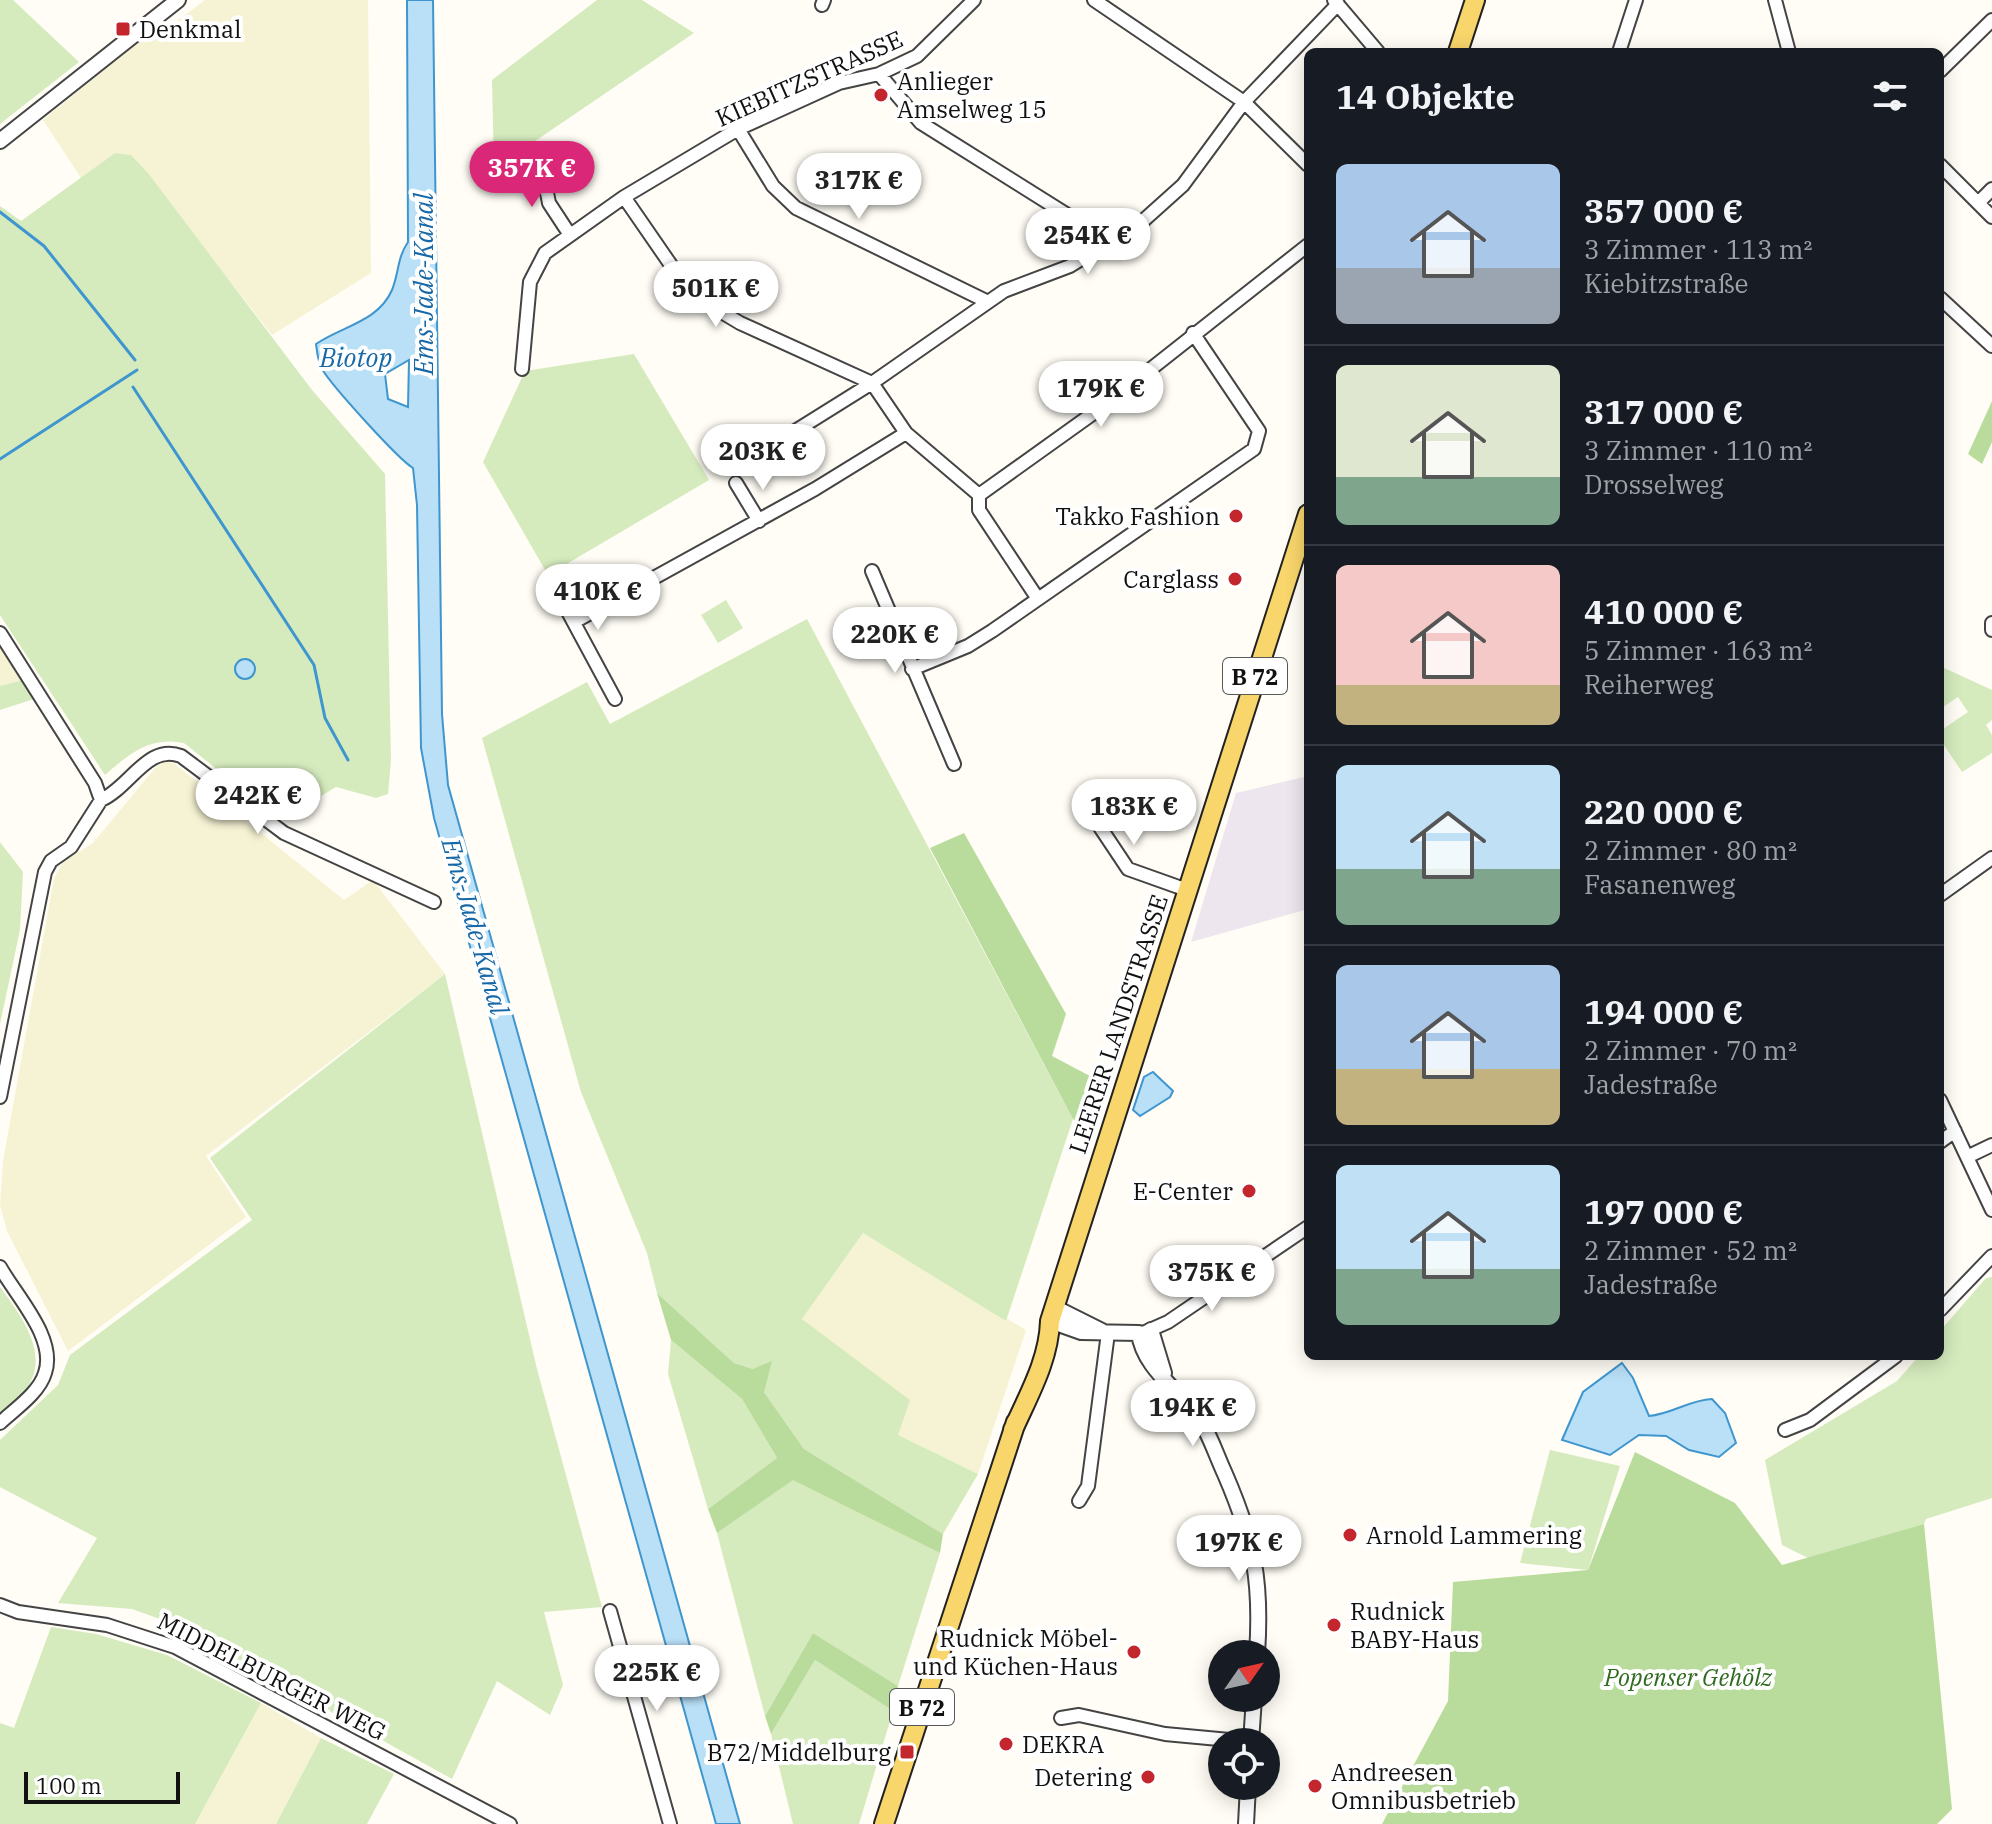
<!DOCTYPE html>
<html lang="de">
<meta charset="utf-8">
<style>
:root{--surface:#171b24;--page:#20242c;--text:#f1f3f6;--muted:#9ea1a6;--line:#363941;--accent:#db2777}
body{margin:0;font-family:"IBM Plex Serif",serif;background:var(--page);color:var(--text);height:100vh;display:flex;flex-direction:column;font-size:30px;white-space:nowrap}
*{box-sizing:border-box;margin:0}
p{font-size:26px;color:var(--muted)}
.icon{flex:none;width:44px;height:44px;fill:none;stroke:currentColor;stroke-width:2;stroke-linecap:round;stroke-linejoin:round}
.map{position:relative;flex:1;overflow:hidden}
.sheet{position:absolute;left:1304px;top:48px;width:640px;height:1312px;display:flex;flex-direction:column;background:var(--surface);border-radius:12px;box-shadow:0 4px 20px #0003}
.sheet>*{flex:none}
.needle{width:52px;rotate:56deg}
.buttons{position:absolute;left:1208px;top:1640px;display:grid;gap:16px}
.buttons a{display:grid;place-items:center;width:72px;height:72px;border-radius:50%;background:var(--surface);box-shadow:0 4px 20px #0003;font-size:40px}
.scale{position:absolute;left:24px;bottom:20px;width:156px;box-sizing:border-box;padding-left:8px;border:4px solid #111;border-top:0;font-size:22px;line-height:28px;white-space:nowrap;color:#111;-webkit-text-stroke:6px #fff;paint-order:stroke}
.price{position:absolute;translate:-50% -68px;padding:0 18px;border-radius:28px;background:#fff;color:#222;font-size:26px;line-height:52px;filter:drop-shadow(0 2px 4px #0008)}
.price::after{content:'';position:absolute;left:50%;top:48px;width:24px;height:18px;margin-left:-12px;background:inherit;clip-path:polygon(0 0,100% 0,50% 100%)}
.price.current{background:var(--accent);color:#fff}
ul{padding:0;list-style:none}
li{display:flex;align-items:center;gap:24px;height:200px;padding:0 32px}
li+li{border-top:2px solid var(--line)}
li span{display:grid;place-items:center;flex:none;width:224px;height:160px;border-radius:12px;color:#555}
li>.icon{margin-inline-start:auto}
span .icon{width:96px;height:96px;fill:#fffc;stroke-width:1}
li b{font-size:34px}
h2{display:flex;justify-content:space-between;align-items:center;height:96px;padding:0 32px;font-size:34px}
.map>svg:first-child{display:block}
</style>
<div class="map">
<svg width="1992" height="1824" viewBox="0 0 1992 1824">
<rect width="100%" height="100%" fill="#fffdf5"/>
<path fill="#eee6ef" d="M1308,776v133l-117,33 45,-149z"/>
<path fill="#f6f3d4" d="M205,0h163l3,273 -99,62 -141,-180 -16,-2 -34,25 -38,-58 102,-84 28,-12z
M0,643l23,37 -23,6z
M165,761l10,3 169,136 29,-20 72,94 -239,182 40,61 -178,134 -61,-120 -7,-26 3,-44 51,-283 9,-16 30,-19 62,-75z
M863,1233l163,97 -48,144 -81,-39 -95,-116z
M261,1703l60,35 -45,86h-81z"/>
<path fill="#d5ebbd" d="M0,0h13l66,62 -79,62z
M597,0h45l52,33 -200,136 -2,-89z
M115,153l16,2 17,18 164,217 73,84 6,286 -3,34 -12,4 -40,-11 -55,33 -97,-77c-34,-7 -54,10 -79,32l-105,-160v-409l21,15z
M634,354l75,126 -161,95 -65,-113 42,-91z
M726,600l17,28 -25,15 -17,-28z
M807,619l266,500 -67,202 -143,-88 -61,86 108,81 -12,35 80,39 -35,60 -139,-85 -40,-57 -11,-23 -19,-6 -77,-70 -10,-40 -66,-161 -99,-354 105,-56 23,42z
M1940,666l52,24v30l-6,5 6,10v18l-30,19 -22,-33v-8l28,-19 -10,-15 -18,12z
M23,680l11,19 -34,11v-24z
M0,842l23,30 -3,58 -20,94z
M445,974l92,395 65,238 -58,5 19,73 -13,30 -53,-34 -45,98 -281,-156 -39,-14 -74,-6 39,-65 -97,-51v-47l58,-55 12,-30 182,-135 -42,-62z
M1992,1277v221l-66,21 -2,5 -114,35 -28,-14 -17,-85 132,-79 22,-25h21v-25l46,-53z
M0,1287c19,26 48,63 30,96 -6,12 -20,22 -30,31z
M671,1340l71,59 35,59 -69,51 -40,-135z
M1550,1450l70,16 -32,104 -68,-7z
M793,1479l147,74 -42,133 -85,-53 -48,83 -48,-183z
M51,1627l45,7 71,21 94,48 -66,121h-195v-101l14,5z
M815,1660l78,51 -34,113h-66l-22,-90z
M321,1738l73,36 -27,50h-91z"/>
<path fill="#b9dc9c" d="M1992,401v41l-10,22 -14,-10z
M964,833l102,181 -14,42 55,29 -14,52 -20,-18 -143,-271z
M657,1293l77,70 19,6 19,-8 -8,31 40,57 139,85 -3,19 -147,-73 -76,53 -9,-24 69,-51 -35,-59 -71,-59z
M1635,1452l100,51 47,62 142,-41 28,285 -15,15h-555l66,-123 5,-119 135,-12z
M813,1633l85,53 -5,25 -78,-51 -44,74 -6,-18z"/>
<path fill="#b9e0f7" stroke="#3f96cf" stroke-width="2" fill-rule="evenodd" d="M407,0h26l9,714 6,71 292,1039h-24l-282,-1006 -13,-70 -4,-243 -4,-37c-15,-9 -81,-82 -91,-99 -4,-7 -5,-17 -6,-25 26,-18 62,-22 76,-54 7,-17 5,-32 16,-48zM409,360l-1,47 -20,-8 -3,-25z
M235 669a10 10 0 1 1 20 0a10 10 0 1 1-20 0Z
M1153,1072l20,19 -3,6 -30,19 -7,-6 11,-33z
M1622,1363l11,15 16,38c23,-2 40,-16 63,-17l13,14 11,30 -17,14 -30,-7 -23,-14 -27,-1 -29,20 -48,-15 21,-48z"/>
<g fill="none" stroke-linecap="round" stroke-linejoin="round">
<path stroke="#3f96cf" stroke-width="3" d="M0,212l44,34 91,114
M133,387l181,278 11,53 23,42
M0,459l137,-89"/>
<defs>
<path id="minor" d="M1094,0l150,102 64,63
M1334,0l44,52
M1775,0l14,52
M822,5l2,-5
M1619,52l17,-52
M1940,71l52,-51
M879,74l42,49 188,118
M738,129l35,57 23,22 192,94
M541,162l8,41 21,32
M1940,165l52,52
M624,197l49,71 32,34 35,21 132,60 34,50 73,62v15l59,89
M1978,203l14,-14
M1940,298l52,48
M522,369l8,-87 15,-29 79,-56 114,-68 101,-46 40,-9 38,-18 57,-56
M776,443l96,-60 132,-92 66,-25 74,-46 39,-35 61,-83 94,-98
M736,483l23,38
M979,495l130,-93 199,-157
M872,571l82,193
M552,582l63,117
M574,622l241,-133 91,-56
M1992,623v7
M0,633l95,150 6,17 -30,47 -20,14 -6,11 -45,225
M912,669l56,-23 24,-15 262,-182 5,-18 -66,-98
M1087,794l5,21 36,54 59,21
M101,800c29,-13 47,-57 80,-44l103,77 150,69
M1940,895l52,-37
M1940,1100l52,110
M1940,1142l15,-11
M1969,1156l23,-11
M0,1267c16,29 57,71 45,106 -6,20 -30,36 -45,50
M1940,1310l52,-54
M1143,1333l25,-11 140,-95
M1785,1430l25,-10 86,-64
M1079,1501l9,-15 20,-153
M0,1605l18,7 89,13 68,22 335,177
M610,1611l60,213
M1061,1718l18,-3 86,19 86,8"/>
<path id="tertiary" d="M0,141l178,-141
M1054,1307l48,24
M1050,1321l31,11 58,1c4,36 44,60 63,90 9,15 15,34 23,51 29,67 37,107 32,180
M1151,1330l13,43
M1251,1742l3,-44
M1246,1824l2,-38"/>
<path id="primary" d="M1458,52l17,-52
M1013,1430c15,-34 36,-70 37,-109l258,-807
M884,1824l132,-402"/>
</defs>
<use href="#minor" stroke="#444" stroke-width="16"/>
<use href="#tertiary" stroke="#444" stroke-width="18"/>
<use href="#primary" stroke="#222" stroke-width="22"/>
<use href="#minor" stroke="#fff" stroke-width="12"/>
<use href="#tertiary" stroke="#fff" stroke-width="14"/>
<use href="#primary" stroke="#f9d66b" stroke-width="18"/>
</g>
<g fill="#c4262e" stroke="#fff" stroke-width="3">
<rect x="115" y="21" width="16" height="16" rx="4"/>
<circle cx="881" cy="95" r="8"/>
<circle cx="1236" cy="516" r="8"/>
<circle cx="1235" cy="579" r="8"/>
<circle cx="1249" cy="1191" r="8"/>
<circle cx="1350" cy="1535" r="8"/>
<circle cx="1334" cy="1625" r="8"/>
<circle cx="1134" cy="1652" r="8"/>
<circle cx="1006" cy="1744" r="8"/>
<rect x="899" y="1744" width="16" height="16" rx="4"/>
<circle cx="1148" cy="1777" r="8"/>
<circle cx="1315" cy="1786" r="8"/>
</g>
<g text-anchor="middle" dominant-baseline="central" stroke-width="8" stroke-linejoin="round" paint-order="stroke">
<g fill="#fff" stroke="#585858" stroke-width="2">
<rect x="1223" y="658" width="64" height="36" rx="6"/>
<rect x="890" y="1689" width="64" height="36" rx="6"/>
</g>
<g font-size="22" font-weight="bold" fill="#111">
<text x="1255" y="676">B 72</text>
<text x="922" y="1707">B 72</text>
</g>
<g font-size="24" fill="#111" stroke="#fff" text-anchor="start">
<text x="139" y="29">Denkmal</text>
<text x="897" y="81">Anlieger<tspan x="897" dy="28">Amselweg 15</tspan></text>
<text x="1220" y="516" text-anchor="end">Takko Fashion</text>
<text x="1219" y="579" text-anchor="end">Carglass</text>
<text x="1233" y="1191" text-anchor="end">E-Center</text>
<text x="1366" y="1535">Arnold Lammering</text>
<text x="1350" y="1611">Rudnick<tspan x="1350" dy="28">BABY-Haus</tspan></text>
<text x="1118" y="1638" text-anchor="end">Rudnick Möbel-<tspan x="1118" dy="28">und Küchen-Haus</tspan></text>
<text x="1022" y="1744">DEKRA</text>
<text x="891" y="1752" text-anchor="end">B72/Middelburg</text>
<text x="1331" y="1772">Andreesen<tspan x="1331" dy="28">Omnibusbetrieb</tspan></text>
<text x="1132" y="1777" text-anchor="end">Detering</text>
</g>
<g font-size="24" fill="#111" stroke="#fff">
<text transform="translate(809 78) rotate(-24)">KIEBITZSTRASSE</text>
<text transform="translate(1118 1024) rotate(-72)">LEERER LANDSTRASSE</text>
<text transform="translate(272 1676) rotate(27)">MIDDELBURGER WEG</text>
</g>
<g font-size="24" font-style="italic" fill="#2f6b1f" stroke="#fff">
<text x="1688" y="1677">Popenser Gehölz</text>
</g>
<g font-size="26" font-style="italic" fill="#1768a6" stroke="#fff">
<text transform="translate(423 284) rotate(-90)">Ems-Jade-Kanal</text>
<text x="356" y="357">Biotop</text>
<text transform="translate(476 926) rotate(74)">Ems-Jade-Kanal</text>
</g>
</g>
</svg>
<div class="buttons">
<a><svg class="needle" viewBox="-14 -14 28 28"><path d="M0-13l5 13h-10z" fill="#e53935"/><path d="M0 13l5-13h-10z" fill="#9ea1a6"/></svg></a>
<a><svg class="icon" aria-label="locate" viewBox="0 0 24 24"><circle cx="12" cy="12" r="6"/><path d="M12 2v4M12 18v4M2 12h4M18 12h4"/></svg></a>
</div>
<div class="scale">100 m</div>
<b class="price current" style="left:532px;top:209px">357K €</b>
<b class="price" style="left:859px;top:221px">317K €</b>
<b class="price" style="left:1088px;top:276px">254K €</b>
<b class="price" style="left:716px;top:329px">501K €</b>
<b class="price" style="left:1101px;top:429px">179K €</b>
<b class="price" style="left:763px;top:492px">203K €</b>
<b class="price" style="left:598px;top:632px">410K €</b>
<b class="price" style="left:895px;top:675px">220K €</b>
<b class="price" style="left:258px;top:836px">242K €</b>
<b class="price" style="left:1134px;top:847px">183K €</b>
<b class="price" style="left:1212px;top:1313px">375K €</b>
<b class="price" style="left:1193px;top:1448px">194K €</b>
<b class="price" style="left:1239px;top:1583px">197K €</b>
<b class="price" style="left:657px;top:1713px">225K €</b>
<section class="sheet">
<h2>14 Objekte<svg class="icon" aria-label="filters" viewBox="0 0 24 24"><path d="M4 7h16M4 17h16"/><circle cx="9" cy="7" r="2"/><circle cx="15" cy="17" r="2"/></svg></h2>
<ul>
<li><span style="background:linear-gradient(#a9c7e8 65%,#9aa5b1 0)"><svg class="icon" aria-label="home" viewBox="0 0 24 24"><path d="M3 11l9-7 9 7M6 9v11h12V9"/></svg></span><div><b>357 000 €</b><p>3 Zimmer · 113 m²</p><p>Kiebitzstraße</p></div></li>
<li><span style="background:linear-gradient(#dfe7d0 70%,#7fa58c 0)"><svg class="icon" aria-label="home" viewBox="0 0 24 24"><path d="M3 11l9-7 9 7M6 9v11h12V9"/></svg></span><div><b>317 000 €</b><p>3 Zimmer · 110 m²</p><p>Drosselweg</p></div></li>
<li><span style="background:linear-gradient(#f6c9c9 75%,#c2b280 0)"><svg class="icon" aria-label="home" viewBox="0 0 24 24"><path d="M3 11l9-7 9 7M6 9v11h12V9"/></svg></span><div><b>410 000 €</b><p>5 Zimmer · 163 m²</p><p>Reiherweg</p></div></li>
<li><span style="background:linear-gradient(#bfe0f5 65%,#7fa58c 0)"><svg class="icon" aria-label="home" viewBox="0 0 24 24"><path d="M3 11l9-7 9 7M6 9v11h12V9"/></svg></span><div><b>220 000 €</b><p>2 Zimmer · 80 m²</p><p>Fasanenweg</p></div></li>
<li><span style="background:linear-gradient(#a9c7e8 65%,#c2b280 0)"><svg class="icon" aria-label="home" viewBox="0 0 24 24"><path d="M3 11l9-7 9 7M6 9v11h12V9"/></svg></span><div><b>194 000 €</b><p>2 Zimmer · 70 m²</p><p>Jadestraße</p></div></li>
<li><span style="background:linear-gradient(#bfe0f5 65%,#7fa58c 0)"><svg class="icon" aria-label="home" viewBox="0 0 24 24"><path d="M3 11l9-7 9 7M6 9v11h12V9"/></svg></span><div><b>197 000 €</b><p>2 Zimmer · 52 m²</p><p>Jadestraße</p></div></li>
</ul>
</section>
</div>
